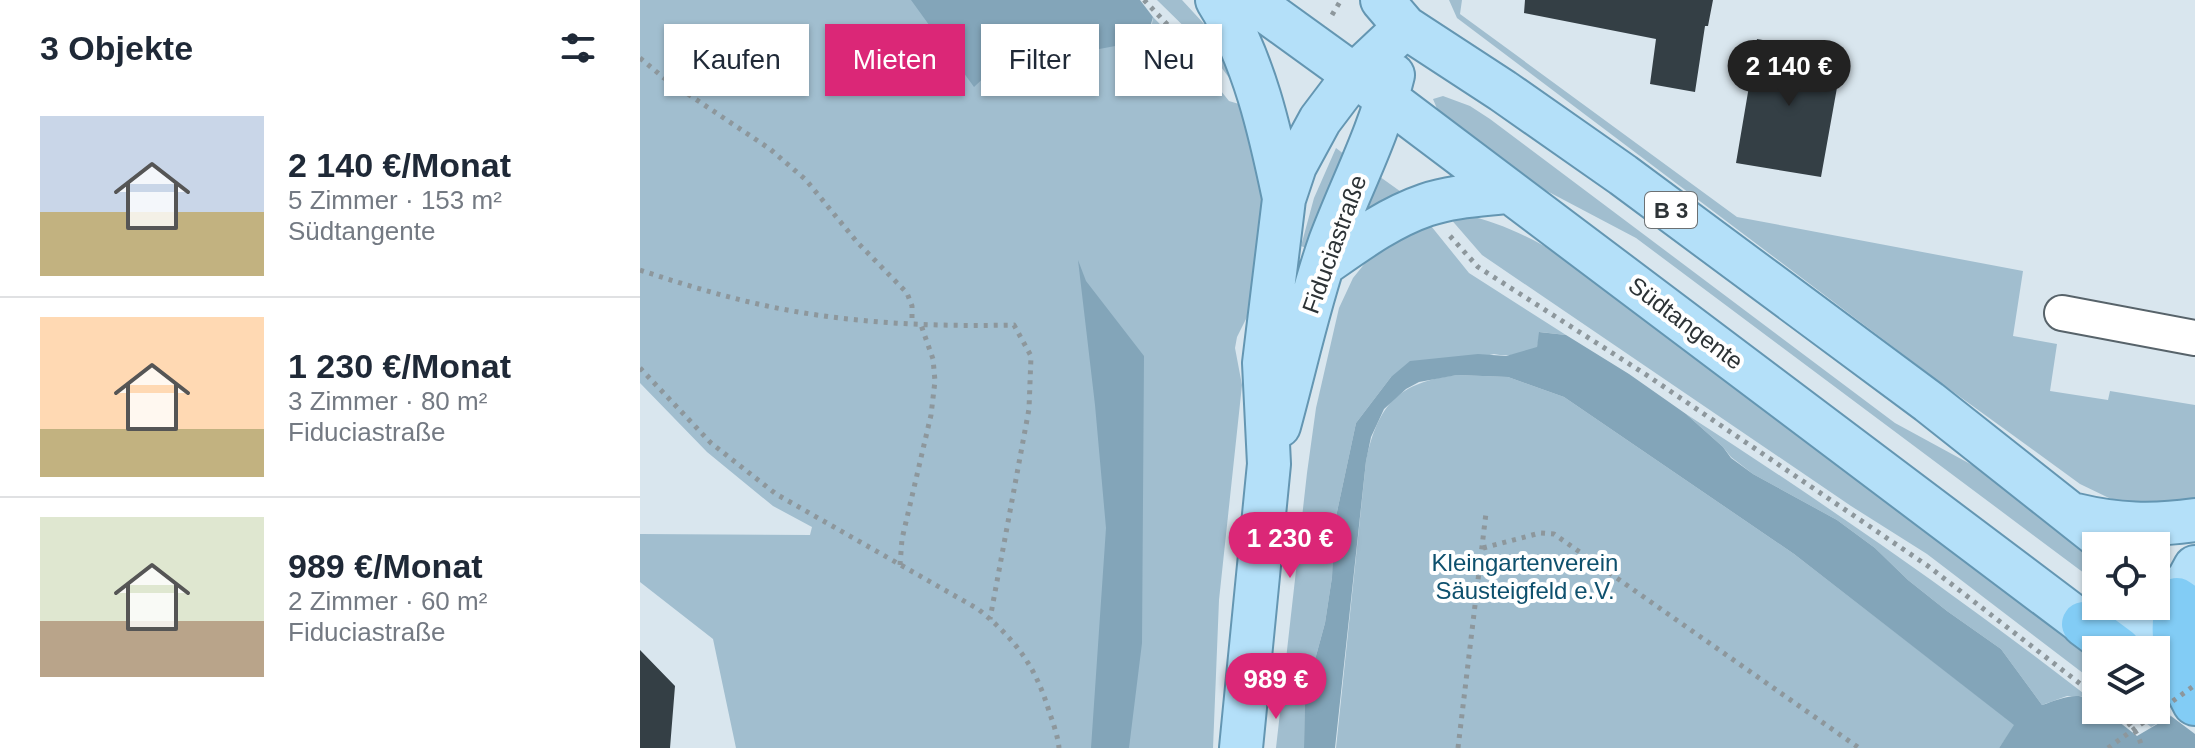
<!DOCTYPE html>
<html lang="de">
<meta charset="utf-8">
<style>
:root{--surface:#fff;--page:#f6f6f7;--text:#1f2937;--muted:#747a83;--line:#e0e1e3;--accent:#db2777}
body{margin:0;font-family:Helvetica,sans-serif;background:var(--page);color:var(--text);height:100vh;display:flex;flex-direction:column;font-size:30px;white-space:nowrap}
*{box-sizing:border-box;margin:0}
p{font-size:26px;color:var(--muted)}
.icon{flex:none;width:44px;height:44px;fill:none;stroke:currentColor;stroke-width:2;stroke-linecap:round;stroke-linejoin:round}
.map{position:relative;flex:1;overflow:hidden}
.drawer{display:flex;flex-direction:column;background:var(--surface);width:640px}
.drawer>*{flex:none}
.guide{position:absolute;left:24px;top:24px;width:760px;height:72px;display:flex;gap:16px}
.tools{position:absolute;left:1442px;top:532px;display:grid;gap:16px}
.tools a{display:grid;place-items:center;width:88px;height:88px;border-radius:0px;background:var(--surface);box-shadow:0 2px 6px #0004;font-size:40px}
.price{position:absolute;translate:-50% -68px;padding:0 18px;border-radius:28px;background:var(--accent);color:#fff;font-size:26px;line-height:52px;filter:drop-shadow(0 2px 4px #0008)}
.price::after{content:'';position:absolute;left:50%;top:48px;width:24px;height:18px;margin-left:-12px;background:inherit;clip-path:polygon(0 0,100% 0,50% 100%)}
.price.on{background:#222;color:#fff}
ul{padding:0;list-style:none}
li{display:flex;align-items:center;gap:24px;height:200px;padding:0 40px}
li+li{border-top:2px solid var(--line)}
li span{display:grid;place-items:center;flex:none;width:224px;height:160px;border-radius:0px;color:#555}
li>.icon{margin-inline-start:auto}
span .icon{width:96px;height:96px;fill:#fffc;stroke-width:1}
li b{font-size:34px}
h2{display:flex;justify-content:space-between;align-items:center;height:96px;padding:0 40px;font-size:34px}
.pill{padding:0 28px;border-radius:0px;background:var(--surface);box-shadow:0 2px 6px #0004;font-size:28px;line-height:72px}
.pill.on{background:var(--accent);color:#fff}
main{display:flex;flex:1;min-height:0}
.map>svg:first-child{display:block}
</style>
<main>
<section class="drawer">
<h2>3 Objekte<svg class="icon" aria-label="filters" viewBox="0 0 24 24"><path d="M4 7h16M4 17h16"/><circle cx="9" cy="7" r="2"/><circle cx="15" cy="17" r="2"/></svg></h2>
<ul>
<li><span style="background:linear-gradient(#c9d6e8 60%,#c2b280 0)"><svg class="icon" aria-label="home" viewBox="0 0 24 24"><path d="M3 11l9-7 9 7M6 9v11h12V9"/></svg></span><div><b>2 140 €/Monat</b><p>5 Zimmer · 153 m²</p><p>Südtangente</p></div></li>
<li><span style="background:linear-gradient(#ffd9b3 70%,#c2b280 0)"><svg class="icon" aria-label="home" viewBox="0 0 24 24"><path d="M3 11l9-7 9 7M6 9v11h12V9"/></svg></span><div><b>1 230 €/Monat</b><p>3 Zimmer · 80 m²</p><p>Fiduciastraße</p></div></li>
<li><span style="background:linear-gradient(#dfe7d0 65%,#b9a48a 0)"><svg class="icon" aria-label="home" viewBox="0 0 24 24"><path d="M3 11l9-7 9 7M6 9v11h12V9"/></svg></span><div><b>989 €/Monat</b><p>2 Zimmer · 60 m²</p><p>Fiduciastraße</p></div></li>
</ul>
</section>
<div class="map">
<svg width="1555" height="748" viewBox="0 0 1555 748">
<rect width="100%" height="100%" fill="#d9e6ee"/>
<path fill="#a1becf" d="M0,0h453l59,24 1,-7 48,49 28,35 23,7 12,75 -2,35 -11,91 -14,28 -2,11 7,37 -23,215 -6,148h-477l-23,-109 -73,-57v-48l170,1 2,-8 -39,-21 -66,-54 -67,-69z
M517,0h25l36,39 18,48 -27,-36z
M809,0h13l-2,14 277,203 286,54 -10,65 44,8 -7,47 58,9 2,-9 85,14v94l-11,4 -50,3 -25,-8 -29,-14 -139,-101 -484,-365z
M803,96l27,10 20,13 405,304 101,55 100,80v24l-460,-344 -91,-48 -107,-79 -5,-12z
M696,148l17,13 -45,88 -7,-3 13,-48z
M736,174l28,20 -48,31z
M823,214c38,9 68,23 101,44l532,400v25l-169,-129 -76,-48 -369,-251 -33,-38z
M787,221l42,52 97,62 -26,-3 -3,16c-15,6 -28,9 -43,6l-103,23 -35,46 -22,103 -2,51 -7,46 -9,33 -11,23 -1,69h-28l31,-275 9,-65 23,-100 14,-30 17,-21z
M817,375l51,2 56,20 230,157 221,171 -16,23h-663l30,-287c12,-57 33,-79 91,-86z
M1046,414c138,89 272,182 401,282h-20l-25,9 -41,-56 -54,-38 -39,-31 -33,-32 -38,-28 -84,-46 -22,-17 -8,-10z
M1516,704l15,12 -20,11 -22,-17h27z"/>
<path fill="#83a5b9" d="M271,0h229l13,17 -4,14 -9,8 -14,5 -91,17 -24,1 -19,8 -18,17z
M438,260l8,21 58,75 -2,287 -13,105h-38l15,-220 -11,-123z
M899,332l27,3 63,39 57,40 37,33 8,11 22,16 84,46 38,28 33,32 39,31 54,38 41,56c18,-6 37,-16 54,-2v7h8l33,26 34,-20 24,18v14h-196l15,-23 -220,-171 -230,-157 -56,-20 -51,-2 -38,7 -13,7 -22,20 -13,28 -5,24 -31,287h-31l1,-69 11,-23 9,-33 7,-46 2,-51 22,-103 35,-46 19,-16 68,-7 28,2 31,-9z"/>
<path fill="#343f45" d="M885,0h188l-5,26h-3l-10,66 -45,-8 6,-45 -132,-26z
M1117,39l86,15 -22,123 -85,-14z
M0,650l35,36 -5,62h-30z"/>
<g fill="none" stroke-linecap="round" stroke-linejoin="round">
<defs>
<path id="minor" d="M1422,313l133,25"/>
<path id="major" d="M577,0c37,59 53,131 67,198
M610,0l137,99 697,525 111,-5
M742,0l23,27 98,64 120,84 306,227 182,144
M683,265c33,-23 65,-47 103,-60 26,-9 55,-10 82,-13
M639,426c17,-62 30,-124 51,-184 21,-56 49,-108 63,-167
M1436,515c41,10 77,11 119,5
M1516,583l21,17 18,-33
M601,748l28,-284 -5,-101 20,-164 11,-33 25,-46 34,-45 51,-48"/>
<path id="highway" d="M1555,613l-18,-13c-6,38 -1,70 18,103
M1444,624l35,26"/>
</defs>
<use href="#minor" stroke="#57636a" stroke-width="38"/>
<use href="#major" stroke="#6496b2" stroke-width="46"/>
<use href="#highway" stroke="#6496b2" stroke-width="48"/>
<path stroke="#8d979c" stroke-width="5" stroke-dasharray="4 6" stroke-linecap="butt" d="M504,0l59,62
M692,15l9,-15
M0,58l24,20 106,71 36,31 51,62 50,51 5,13v18
M810,236l28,31 167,107 283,192 168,130
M0,270c39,13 78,25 118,34 83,19 171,23 256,21l17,31 -2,53 -39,210
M0,368l71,75 65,51 202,115c37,30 57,56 71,102 4,12 9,25 10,37
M843,548l57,-15 14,1 305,214
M260,565l2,-26 29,-124 4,-34 -2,-22 -12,-34
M1473,710c14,11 25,20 29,38
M818,748l28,-235"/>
<use href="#minor" stroke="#fff" stroke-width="34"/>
<use href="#major" stroke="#b4e0f9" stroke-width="42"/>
<use href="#highway" stroke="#82ccf5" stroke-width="44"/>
<path stroke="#8d979c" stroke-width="5" stroke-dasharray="4 6" stroke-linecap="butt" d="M1468,748l87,-63"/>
</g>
<g text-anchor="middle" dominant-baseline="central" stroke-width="8" stroke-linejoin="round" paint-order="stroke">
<rect fill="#fff" stroke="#6c7072" stroke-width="2" x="1005" y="192" width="52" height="36" rx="6"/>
<g font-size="22" font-weight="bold" fill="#2d3336">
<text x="1031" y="210">B 3</text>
</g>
<g font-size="24" fill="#2d3336" stroke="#fff">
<text transform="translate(694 244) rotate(-70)">Fiduciastraße</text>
<text transform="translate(1046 323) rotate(37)">Südtangente</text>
</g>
<g font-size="24" fill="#0e506d" stroke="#fff">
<text x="885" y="562">Kleingartenverein<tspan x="885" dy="28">Säusteigfeld e.V.</tspan></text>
</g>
</g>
</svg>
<div class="tools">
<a><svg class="icon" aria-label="locate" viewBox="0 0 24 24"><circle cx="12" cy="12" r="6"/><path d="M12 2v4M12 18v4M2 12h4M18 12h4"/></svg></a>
<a><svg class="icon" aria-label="layers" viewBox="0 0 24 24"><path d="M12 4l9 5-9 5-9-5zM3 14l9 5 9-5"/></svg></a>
</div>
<b class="price on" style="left:1149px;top:108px">2 140 €</b>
<b class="price" style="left:650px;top:580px">1 230 €</b>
<b class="price" style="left:636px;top:721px">989 €</b>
<div class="guide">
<a class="pill">Kaufen</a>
<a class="pill on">Mieten</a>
<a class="pill">Filter</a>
<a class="pill">Neu</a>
</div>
</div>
</main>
